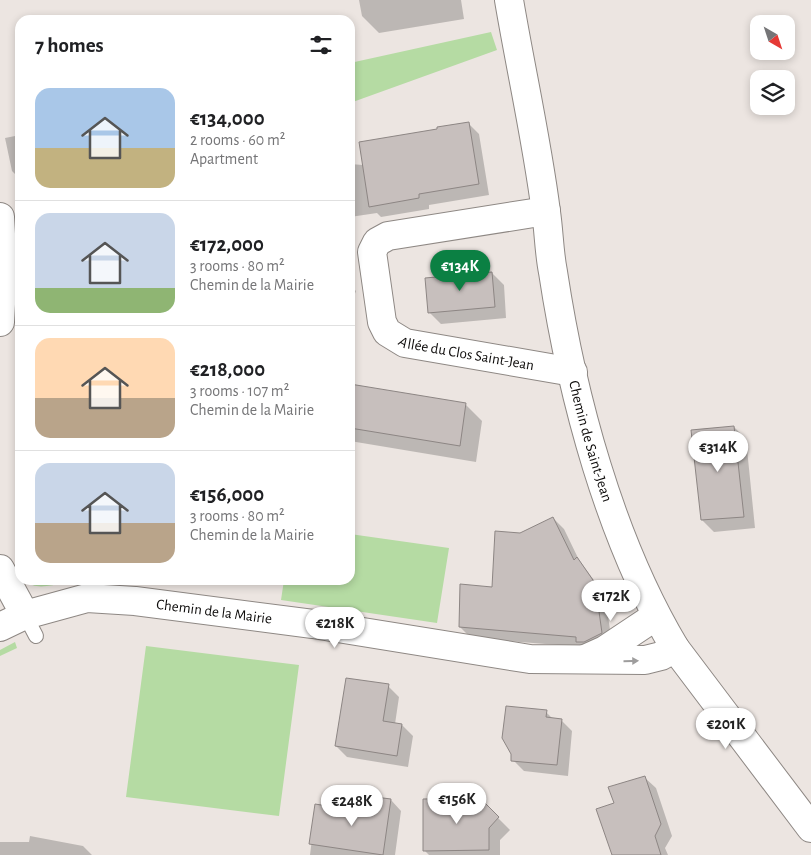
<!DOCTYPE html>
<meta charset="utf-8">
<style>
:root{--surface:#fff;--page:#f2f2f2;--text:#202124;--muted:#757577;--line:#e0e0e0;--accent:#0b8043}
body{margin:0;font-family:"Alegreya Sans",sans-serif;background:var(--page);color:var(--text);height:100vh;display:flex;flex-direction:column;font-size:19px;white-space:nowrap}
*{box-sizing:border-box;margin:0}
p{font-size:16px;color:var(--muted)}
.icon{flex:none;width:28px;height:28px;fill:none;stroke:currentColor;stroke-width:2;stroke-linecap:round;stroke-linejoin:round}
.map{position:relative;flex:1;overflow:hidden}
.sheet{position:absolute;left:15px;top:15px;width:340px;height:570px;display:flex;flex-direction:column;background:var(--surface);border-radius:15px;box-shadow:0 2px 8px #0003}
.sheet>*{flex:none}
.needle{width:32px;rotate:141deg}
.buttons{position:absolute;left:750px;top:15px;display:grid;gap:10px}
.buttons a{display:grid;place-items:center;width:45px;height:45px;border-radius:10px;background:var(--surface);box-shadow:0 2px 8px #0003;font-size:25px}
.price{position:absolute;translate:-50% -42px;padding:0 11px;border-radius:18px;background:#fff;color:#222;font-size:16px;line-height:32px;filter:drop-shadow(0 1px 2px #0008)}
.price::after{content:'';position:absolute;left:50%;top:30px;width:15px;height:11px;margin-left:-8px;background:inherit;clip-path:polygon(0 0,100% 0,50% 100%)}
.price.current{background:var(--accent);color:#fff}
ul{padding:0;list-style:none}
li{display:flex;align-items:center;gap:15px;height:125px;padding:0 20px}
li+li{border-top:1px solid var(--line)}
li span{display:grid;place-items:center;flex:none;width:140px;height:100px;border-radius:15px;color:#555}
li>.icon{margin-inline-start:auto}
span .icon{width:60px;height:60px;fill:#fffc;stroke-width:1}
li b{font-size:21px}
h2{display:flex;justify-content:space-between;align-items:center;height:60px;padding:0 20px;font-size:21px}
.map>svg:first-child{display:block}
</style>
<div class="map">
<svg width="811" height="855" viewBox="0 0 811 855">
<rect width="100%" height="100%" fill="#ece5e1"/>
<path fill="#b5dba3" d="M491,32l6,18 -147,53v-40z
M350,534l99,14 -12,75 -156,-23 3,-20h66z
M24,580h33l7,3c-14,2 -28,8 -40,-3z
M15,642l2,6 -17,8v-6z
M146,646l153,19 -20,151 -153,-19z"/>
<path fill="#0003" d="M359,0h102l3,19 -85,14 -17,-17z
M468,123l11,11 10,61 -60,10v4l-48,8 -4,-4 -27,4v-53l13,1 75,-35z
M20,135v44l-8,-8 -7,-33z
M492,273l12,12 2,33 -65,6 -12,-12z
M350,285l6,6 -6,16z
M350,386l115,18 17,17 -6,41 -126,-21z
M734,427l12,12 9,89 -41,4 -12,-12z
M553,518l11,11 15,31 26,35 7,49 -29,3 -112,-9 -11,-11 33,-39 27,-54z
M388,686l11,11 -4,27 7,1 11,11 -5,31 -61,-10 -11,-11z
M546,712l7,7 8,1 11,11 -4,45 -44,-5 -11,-11v-7z
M644,777l12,11 16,48 -7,12 3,7h-55z
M479,799l31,31 -10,10v15h-71l-4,-4z
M391,800l10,11 -6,44h-85l6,-49 49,8z
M30,836l53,10 9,9h-92v-13h29z"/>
<path fill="#c7bfbd" stroke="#8d8684" d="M469,122l10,62 -60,10v4l-50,9 -10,-65 78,-13v-2z
M492,272l3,35 -67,6 -3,-35z
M350,384l116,19 -6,43 -110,-18z
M734,426l10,91 -43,3 -10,-90z
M553,517l21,43 3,-3 18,26 7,50 -18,9h-8v-5l-117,-10 1,-43 32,3 3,-56 25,2z
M346,678l43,6 -6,37 19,3 -5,32 -62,-10z
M506,706l41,4 -1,7 16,2 -5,46 -46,-4v-7l-9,-16z
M645,776l16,48 -6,12 6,19h-49l-16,-46 18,-6 -6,-16z
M367,796l24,3 -8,56 -74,-11 6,-40 49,8z
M480,798l19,19 -10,11v22l-66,1v-52z"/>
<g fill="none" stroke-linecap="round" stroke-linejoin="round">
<defs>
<path id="service" d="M25,615l11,21"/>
<g id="minor">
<path id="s1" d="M546,211l-158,25 -11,6 -5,10 10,70 5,10 18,11 168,29"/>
<path d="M0,217l3,51 -3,54"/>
<path d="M0,569l25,46"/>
<path id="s2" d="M0,627l25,-12 62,-17 48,3 178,23 217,35 115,1 16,-4 14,-8"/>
<path d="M585,659l20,-9 51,-34"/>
</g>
<g id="tertiary">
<path id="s3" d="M509,0c12,71 28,141 37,212 3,20 3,40 7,60 19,125 57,267 122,376l136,180"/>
</g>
</defs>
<use href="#service" stroke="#8e8884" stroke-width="16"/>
<use href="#minor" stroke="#8e8884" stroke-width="30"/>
<use href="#tertiary" stroke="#8e8884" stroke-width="30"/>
<use href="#service" stroke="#fff" stroke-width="14"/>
<use href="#minor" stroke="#fff" stroke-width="28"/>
<use href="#tertiary" stroke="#fff" stroke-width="28"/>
</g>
<defs><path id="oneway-solid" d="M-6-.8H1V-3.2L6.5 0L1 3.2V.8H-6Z" transform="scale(1.25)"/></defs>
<use fill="#9e9d9d" href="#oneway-solid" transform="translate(631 661) rotate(-1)"/>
<g text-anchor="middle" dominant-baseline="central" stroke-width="4" stroke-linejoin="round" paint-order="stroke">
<g font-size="15" fill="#0d0b0a" stroke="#ece5e1">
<text stroke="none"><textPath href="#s1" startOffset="349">Allée du Clos Saint-Jean</textPath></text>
<text stroke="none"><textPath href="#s3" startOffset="449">Chemin de Saint-Jean</textPath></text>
<text stroke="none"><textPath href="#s2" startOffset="220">Chemin de la Mairie</textPath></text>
</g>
</g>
</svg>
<div class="buttons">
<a><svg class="needle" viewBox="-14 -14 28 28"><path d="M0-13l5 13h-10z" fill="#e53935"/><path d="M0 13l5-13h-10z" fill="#757577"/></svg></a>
<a><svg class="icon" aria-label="layers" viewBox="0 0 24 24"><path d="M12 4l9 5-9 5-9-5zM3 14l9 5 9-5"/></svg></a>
</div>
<b class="price current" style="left:460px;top:292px">€134K</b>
<b class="price" style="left:718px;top:473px">€314K</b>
<b class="price" style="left:611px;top:622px">€172K</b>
<b class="price" style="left:335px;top:649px">€218K</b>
<b class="price" style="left:726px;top:750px">€201K</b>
<b class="price" style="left:457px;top:825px">€156K</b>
<b class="price" style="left:352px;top:827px">€248K</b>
<section class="sheet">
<h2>7 homes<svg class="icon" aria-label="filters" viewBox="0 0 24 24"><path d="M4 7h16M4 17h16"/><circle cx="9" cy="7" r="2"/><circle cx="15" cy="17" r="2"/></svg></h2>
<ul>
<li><span style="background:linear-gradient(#a9c7e8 60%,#c2b280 0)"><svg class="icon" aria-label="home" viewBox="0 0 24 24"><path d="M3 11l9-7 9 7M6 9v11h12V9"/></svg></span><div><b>€134,000</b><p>2 rooms · 60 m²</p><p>Apartment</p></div></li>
<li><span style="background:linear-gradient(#c9d6e8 75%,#8fb573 0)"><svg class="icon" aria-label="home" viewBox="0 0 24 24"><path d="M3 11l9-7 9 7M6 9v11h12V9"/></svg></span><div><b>€172,000</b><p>3 rooms · 80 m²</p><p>Chemin de la Mairie</p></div></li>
<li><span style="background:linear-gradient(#ffd9b3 60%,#b9a48a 0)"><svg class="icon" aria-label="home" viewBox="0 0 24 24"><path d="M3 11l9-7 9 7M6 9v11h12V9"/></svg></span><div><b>€218,000</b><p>3 rooms · 107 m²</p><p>Chemin de la Mairie</p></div></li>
<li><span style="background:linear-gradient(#c9d6e8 60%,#b9a48a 0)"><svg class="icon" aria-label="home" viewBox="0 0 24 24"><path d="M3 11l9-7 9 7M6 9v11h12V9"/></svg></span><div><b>€156,000</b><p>3 rooms · 80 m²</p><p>Chemin de la Mairie</p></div></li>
</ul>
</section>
</div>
